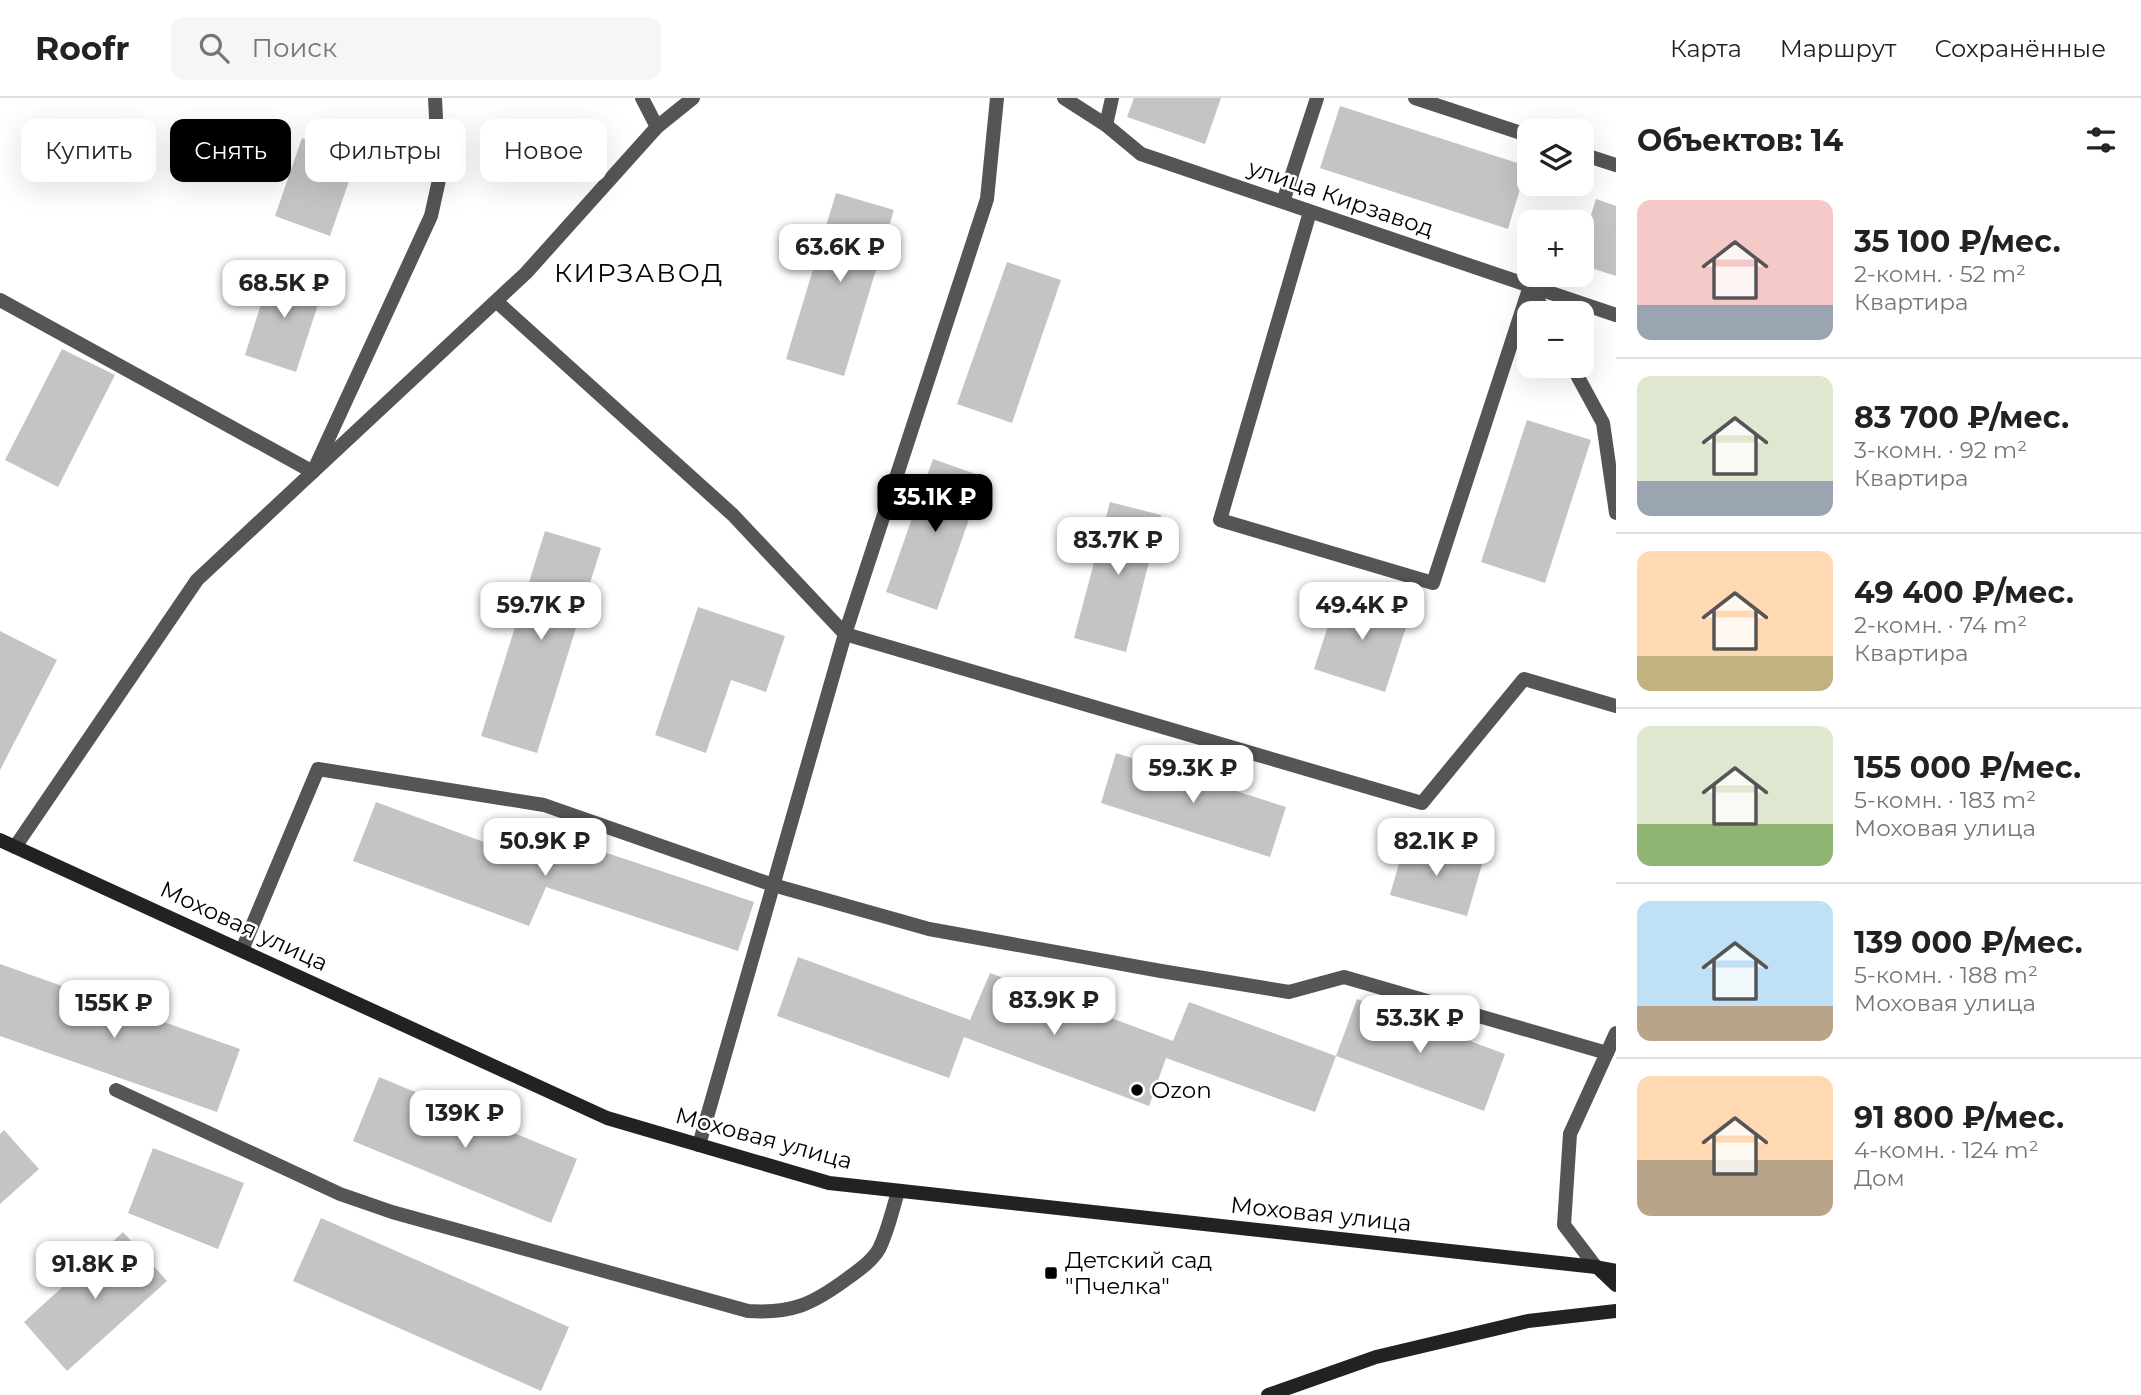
<!DOCTYPE html>
<html lang="ru">
<meta charset="utf-8">
<style>
:root{--surface:#fff;--page:#f6f6f6;--text:#222;--muted:#767676;--line:#e0e0e0;--accent:#000}
body{margin:0;font-family:Montserrat,sans-serif;background:var(--page);color:var(--text);height:100vh;display:flex;flex-direction:column;font-size:26px;white-space:nowrap}
*{box-sizing:border-box;margin:0}
p{font-size:23px;color:var(--muted)}
.icon{flex:none;width:38px;height:38px;fill:none;stroke:currentColor;stroke-width:2;stroke-linecap:round;stroke-linejoin:round}
.map{position:relative;flex:1;overflow:hidden}
.details{display:flex;flex-direction:column;background:var(--surface);width:525px}
.details>*{flex:none}
.top-card{position:absolute;left:21px;top:21px;width:665px;height:63px;display:flex;gap:14px}
.buttons{position:absolute;left:1517px;top:21px;display:grid;gap:14px}
.buttons a{display:grid;place-items:center;width:77px;height:77px;border-radius:14px;background:var(--surface);box-shadow:0 7px 28px #0002;font-size:35px}
.price{position:absolute;translate:-50% -60px;padding:0 16px;border-radius:14px;background:#fff;color:#222;font-size:23px;line-height:46px;filter:drop-shadow(0 2px 4px #0008)}
.price::after{content:'';position:absolute;left:50%;top:42px;width:21px;height:16px;margin-left:-10px;background:inherit;clip-path:polygon(0 0,100% 0,50% 100%)}
.price.active{background:var(--accent);color:#fff}
ul{padding:0;list-style:none}
li{display:flex;align-items:center;gap:21px;height:175px;padding:0 21px}
li+li{border-top:2px solid var(--line)}
li span{display:grid;place-items:center;flex:none;width:196px;height:140px;border-radius:14px;color:#555}
li>.icon{margin-inline-start:auto}
span .icon{width:84px;height:84px;fill:#fffc;stroke-width:1}
li b{font-size:30px}
h2{display:flex;justify-content:space-between;align-items:center;height:84px;padding:0 21px;font-size:30px}
.tag{padding:0 24px;border-radius:14px;background:var(--surface);box-shadow:0 7px 28px #0002;font-size:24px;line-height:63px}
.tag.active{background:var(--accent);color:#fff}
header{display:flex;align-items:center;gap:42px;box-sizing:border-box;height:98px;padding:0 35px;background:var(--surface);border-bottom:2px solid var(--line)}
header strong{font-size:33px}
nav{display:flex;gap:38px;margin-inline-start:auto;font-size:24px}
.search{width:490px;height:63px;background:var(--page);display:flex;align-items:center;gap:18px;box-sizing:border-box;padding:0 24px;border-radius:14px;color:var(--muted);font-size:26px}
main{display:flex;flex:1;min-height:0}
.map>svg:first-child{display:block}
</style>
<header>
<strong>Roofr</strong>
<div class="search"><svg class="icon" aria-label="search" viewBox="0 0 24 24"><circle cx="10" cy="10" r="6"/><path d="M15 15l6 6"/></svg>Поиск</div>
<nav><a>Карта</a><a>Маршрут</a><a>Сохранённые</a></nav>
</header>
<main>
<div class="map">
<svg width="1616" height="1297" viewBox="0 0 1616 1297">
<rect width="100%" height="100%" fill="#fff"/>
<path fill="#c4c4c4" d="M1134,0h87l-16,46 -78,-27z
M1340,8l187,60 -19,63 -188,-61z
M302,40l55,20 -27,78 -55,-20z
M836,95l58,17 -50,166 -58,-17z
M1596,101l20,7v70l-34,-11v-22z
M1007,164l54,18 -49,143 -55,-19z
M272,171l52,17 -28,86 -51,-17z
M62,251l53,26 -57,112 -53,-27z
M1527,322l64,20 -46,143 -64,-21z
M933,361l51,18 -47,133 -51,-18z
M1110,404l51,13 -35,137 -52,-14z
M545,433l56,17 -64,205 -56,-17z
M1339,494l71,23 -25,77 -71,-23z
M698,509l87,29 -19,56 -35,-12 -25,73 -51,-18z
M0,533l57,29 -57,110z
M1116,655l170,54 -16,50 -169,-54z
M376,704l175,65 11,-29 192,64 -16,49 -192,-64 -17,39 -176,-65z
M1406,741l77,22 -16,55 -77,-21z
M798,859l172,63 20,-47 183,68 16,-39 147,54 -21,56 -149,-54 -17,48 -185,-69 -15,41 -172,-62z
M0,866l240,85 -23,63 -217,-76z
M1357,901l148,55 -21,57 -148,-55z
M379,979l198,82 -26,64 -198,-82z
M4,1032l35,39 -39,35v-70z
M153,1050l91,35 -26,66 -90,-36z
M321,1120l248,109 -28,64 -248,-110z
M123,1134l44,49 -100,90 -43,-49z"/>
<g fill="none" stroke-linecap="round" stroke-linejoin="round">
<path stroke="#555" stroke-width="14" d="M1064,0l42,27 35,29 475,161
M1415,0l115,38
M1582,56l34,11
M1283,104l34,-104
M1310,114l-90,308 213,63 97,-297
M1530,188l15,27
M0,202l313,172
M496,203l237,214 112,119 577,169 102,-124 92,27
M1572,268l31,57 13,90
M15,749l182,-267 329,-307 131,-146 36,-29
M242,852l76,-181 226,36 229,80 156,44 232,42 128,21 55,-15 263,76
M116,992l224,104 52,18 356,99c44,3 65,-7 100,-33 11,-8 24,-17 31,-29 9,-18 13,-38 19,-57
M699,1047l146,-511 142,-435 10,-101"/>
<path stroke="#555" stroke-width="14" d="M642,0l15,29
M1106,27l6,-27
M313,374l118,-256 8,-36 -4,-82
M1596,1169l-32,-42 6,-91 46,-101"/>
<path stroke="#222" stroke-width="14" d="M0,742l607,278 222,65 767,84 20,4
M1597,1169l19,18
M1268,1297l108,-38 152,-36 88,-10"/>
</g>
<g fill="#000" stroke="#fff" stroke-width="2.5">
<circle cx="1137" cy="992" r="7"/>
<rect x="1044" y="1168" width="14" height="14" rx="3.5"/>
</g>
<g text-anchor="middle" dominant-baseline="central" stroke-width="5" stroke-linejoin="round" paint-order="stroke">
<g font-size="23" fill="#000" stroke="#fff">
<text transform="translate(1341 100) rotate(19)">улица Кирзавод</text>
<text transform="translate(244 828) rotate(25)">Моховая улица</text>
<text transform="translate(764 1040) rotate(15)">Моховая улица</text>
<text transform="translate(1321 1116) rotate(6)">Моховая улица</text>
</g>
<g font-size="23" fill="#000" stroke="#fff" text-anchor="start">
<text x="1151" y="992">Ozon</text>
<text x="1065" y="1162">Детский сад<tspan x="1065" dy="26">"Пчелка"</tspan></text>
</g>
<g font-size="26" letter-spacing="2" fill="#000" stroke="#fff">
<text x="639" y="175">КИРЗАВОД</text>
</g>
</g>
</svg>
<div class="buttons">
<a><svg class="icon" aria-label="layers" viewBox="0 0 24 24"><path d="M12 4l9 5-9 5-9-5zM3 14l9 5 9-5"/></svg></a>
<a>+</a>
<a>−</a>
</div>
<b class="price" style="left:840px;top:186px">63.6K ₽</b>
<b class="price" style="left:284px;top:222px">68.5K ₽</b>
<b class="price active" style="left:935px;top:436px">35.1K ₽</b>
<b class="price" style="left:1118px;top:479px">83.7K ₽</b>
<b class="price" style="left:541px;top:544px">59.7K ₽</b>
<b class="price" style="left:1362px;top:544px">49.4K ₽</b>
<b class="price" style="left:1193px;top:707px">59.3K ₽</b>
<b class="price" style="left:545px;top:780px">50.9K ₽</b>
<b class="price" style="left:1436px;top:780px">82.1K ₽</b>
<b class="price" style="left:1054px;top:939px">83.9K ₽</b>
<b class="price" style="left:114px;top:942px">155K ₽</b>
<b class="price" style="left:1420px;top:957px">53.3K ₽</b>
<b class="price" style="left:465px;top:1052px">139K ₽</b>
<b class="price" style="left:95px;top:1203px">91.8K ₽</b>
<div class="top-card">
<a class="tag">Купить</a>
<a class="tag active">Снять</a>
<a class="tag">Фильтры</a>
<a class="tag">Новое</a>
</div>
</div>
<section class="details">
<h2>Объектов: 14<svg class="icon" aria-label="filters" viewBox="0 0 24 24"><path d="M4 7h16M4 17h16"/><circle cx="9" cy="7" r="2"/><circle cx="15" cy="17" r="2"/></svg></h2>
<ul>
<li><span style="background:linear-gradient(#f6c9c9 75%,#9aa5b1 0)"><svg class="icon" aria-label="home" viewBox="0 0 24 24"><path d="M3 11l9-7 9 7M6 9v11h12V9"/></svg></span><div><b>35 100 ₽/мес.</b><p>2-комн. · 52 m²</p><p>Квартира</p></div></li>
<li><span style="background:linear-gradient(#dfe7d0 75%,#9aa5b1 0)"><svg class="icon" aria-label="home" viewBox="0 0 24 24"><path d="M3 11l9-7 9 7M6 9v11h12V9"/></svg></span><div><b>83 700 ₽/мес.</b><p>3-комн. · 92 m²</p><p>Квартира</p></div></li>
<li><span style="background:linear-gradient(#ffd9b3 75%,#c2b280 0)"><svg class="icon" aria-label="home" viewBox="0 0 24 24"><path d="M3 11l9-7 9 7M6 9v11h12V9"/></svg></span><div><b>49 400 ₽/мес.</b><p>2-комн. · 74 m²</p><p>Квартира</p></div></li>
<li><span style="background:linear-gradient(#dfe7d0 70%,#8fb573 0)"><svg class="icon" aria-label="home" viewBox="0 0 24 24"><path d="M3 11l9-7 9 7M6 9v11h12V9"/></svg></span><div><b>155 000 ₽/мес.</b><p>5-комн. · 183 m²</p><p>Моховая улица</p></div></li>
<li><span style="background:linear-gradient(#bfe0f5 75%,#b9a48a 0)"><svg class="icon" aria-label="home" viewBox="0 0 24 24"><path d="M3 11l9-7 9 7M6 9v11h12V9"/></svg></span><div><b>139 000 ₽/мес.</b><p>5-комн. · 188 m²</p><p>Моховая улица</p></div></li>
<li><span style="background:linear-gradient(#ffd9b3 60%,#b9a48a 0)"><svg class="icon" aria-label="home" viewBox="0 0 24 24"><path d="M3 11l9-7 9 7M6 9v11h12V9"/></svg></span><div><b>91 800 ₽/мес.</b><p>4-комн. · 124 m²</p><p>Дом</p></div></li>
</ul>
</section>
</main>
